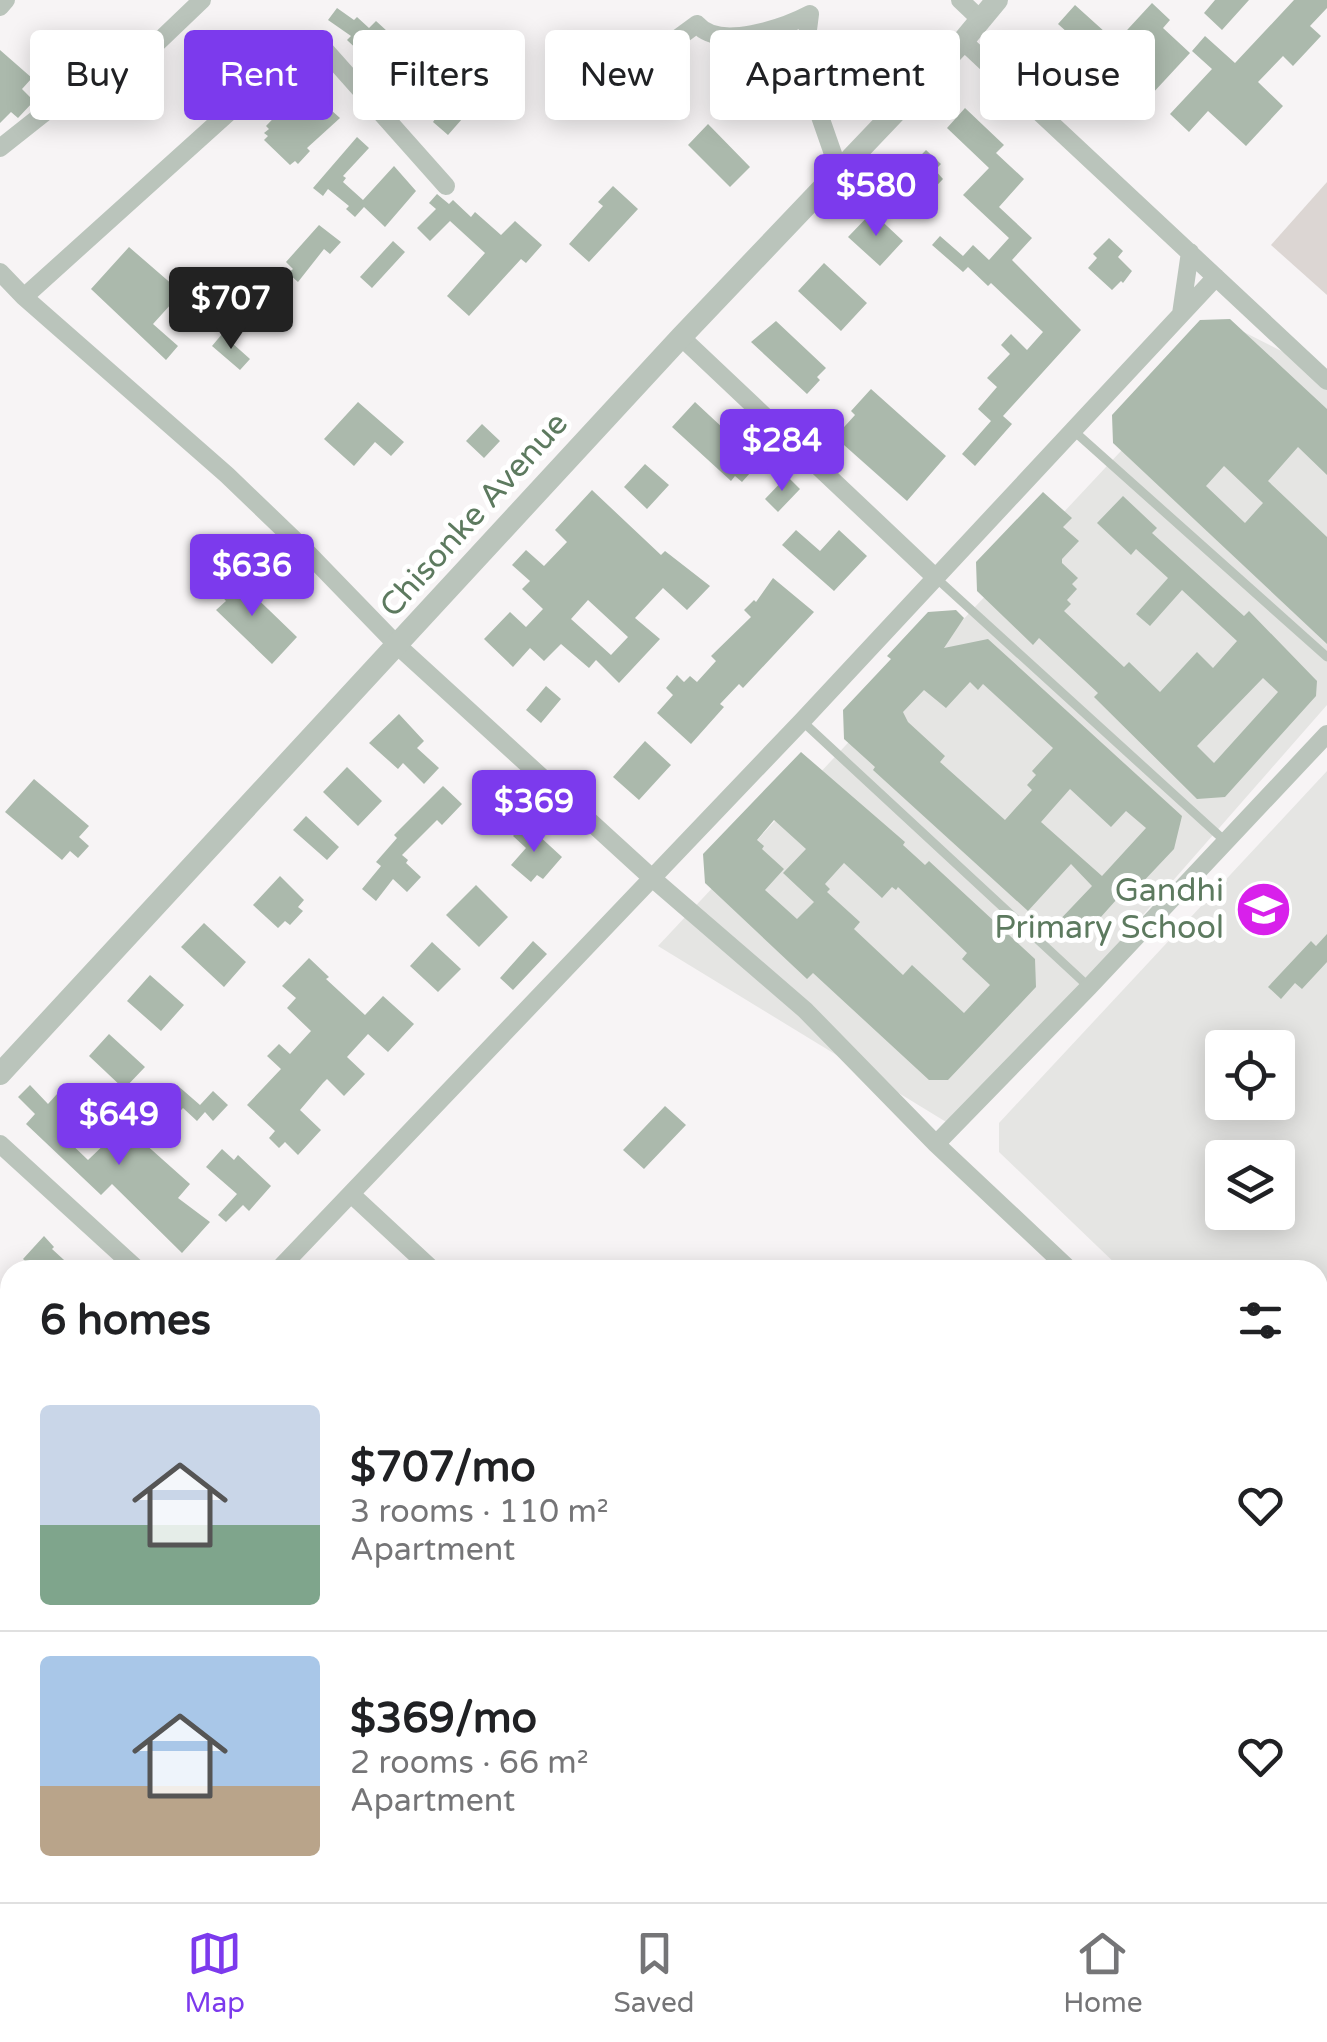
<!DOCTYPE html>
<meta charset="utf-8">
<style>
:root{--surface:#fff;--page:#f2f2f2;--text:#202124;--muted:#757577;--line:#e0e0e0;--accent:#7c3aed}
body{margin:0;font-family:"Varela Round",sans-serif;background:var(--page);color:var(--text);height:100vh;display:flex;flex-direction:column;font-size:38px;white-space:nowrap}
*{box-sizing:border-box;margin:0}
p{font-size:32px;color:var(--muted)}
.icon{flex:none;width:55px;height:55px;fill:none;stroke:currentColor;stroke-width:2;stroke-linecap:round;stroke-linejoin:round}
.map{position:relative;flex:1;overflow:hidden}
.panel{position:absolute;left:0px;top:1260px;width:1328px;height:642px;display:flex;flex-direction:column;background:var(--surface);border-radius:30px 30px 0 0;box-shadow:0 5px 25px #0003}
.panel>*{flex:none}
.hud{position:absolute;left:30px;top:30px;width:1268px;height:90px;display:flex;gap:20px}
.controls{position:absolute;left:1205px;top:1030px;display:grid;gap:20px}
.controls a{display:grid;place-items:center;width:90px;height:90px;border-radius:10px;background:var(--surface);box-shadow:0 5px 25px #0003;font-size:50px}
.price{position:absolute;translate:-50% -85px;padding:0 22px;border-radius:10px;background:var(--accent);color:#fff;font-size:32px;line-height:65px;filter:drop-shadow(0 2px 5px #0008)}
.price::after{content:'';position:absolute;left:50%;top:60px;width:30px;height:22px;margin-left:-15px;background:inherit;clip-path:polygon(0 0,100% 0,50% 100%)}
.price.active{background:#222;color:#fff}
ul{padding:0;list-style:none}
li{display:flex;align-items:center;gap:30px;height:250px;padding:0 40px}
li+li{border-top:2px solid var(--line)}
li span{display:grid;place-items:center;flex:none;width:280px;height:200px;border-radius:10px;color:#555}
li>.icon{margin-inline-start:auto}
span .icon{width:120px;height:120px;fill:#fffc;stroke-width:1}
li b{font-size:42px}
h2{display:flex;justify-content:space-between;align-items:center;height:120px;padding:0 40px;font-size:42px}
.pill{padding:0 35px;border-radius:10px;background:var(--surface);box-shadow:0 5px 25px #0003;font-size:35px;line-height:90px}
.pill.active{background:var(--accent);color:#fff}
.menu{display:flex;justify-content:space-around;align-items:center;height:140px;border-top:2px solid var(--line);background:var(--surface);font-size:28px;color:var(--muted)}
.menu a{display:grid;justify-items:center;gap:5px}
.menu .active{color:var(--accent)}
.map>svg:first-child{display:block}
</style>
<div class="map">
<svg width="1327" height="1902" viewBox="0 0 1327 1902">
<rect width="100%" height="100%" fill="#f7f4f5"/>
<path fill="#e5e5e3" fill-rule="evenodd" d="M1236,328l91,46v331l-371,423 -298,-182z
M1327,771v525l-9,10v-36h-196l-123,-118v-29zM1222,1048h56v54h-56zM1222,1158h56v54h-56z
M1318,1511l9,10v381h-63v-9l54,-1z"/>
<path fill="#dcd6d3" d="M1327,182v113l-56,-50z"/>
<path fill="#abb9ac" fill-rule="evenodd" d="M1215,0h34l-27,30 -18,-17z
M1294,0h33v8l-17,18 11,10 -28,30 -10,-10 -25,26 25,24 -37,40 -38,-35 -19,21 -19,-18 42,-45 -20,-18 13,-15 30,27z
M1152,3l18,17 -7,8 27,25 -39,42 -27,-25 -6,8 -60,-54 17,-19 41,37z
M337,8l17,12 3,-3 12,11 7,-7 34,31 8,-9 29,27 -10,13 32,28 -21,24 -15,-13 4,-6 -22,-19 -4,5 -27,-25 -5,6 -21,-19 7,-7 -18,-17 4,-4 -23,-16z
M0,50l32,28 -10,11 12,12 -16,17 -7,-6 -11,11z
M310,62l16,16 -14,15 28,25 -33,30 3,3 -12,13 -3,-3 -5,4 -26,-25 4,-4 -4,-3 5,-4 -3,-3 23,-24 -9,-8z
M965,108l39,37 -8,8 28,26 -25,28 33,31 -20,22 69,70 -78,86 9,8 -37,42 -13,-12 29,-33 -13,-12 19,-22 -10,-9 23,-24 -9,-9 10,-11 16,16 16,-18 -52,-49 -3,3 -20,-19 -5,5 -31,-27 8,-9 23,20 10,-11 16,15 20,-22 -46,-43 26,-27 -42,-40z
M708,124l42,43 -20,20 -42,-42z
M357,137l12,11 -26,28 3,2 -3,4 20,18 31,-34 22,25 -31,36 -21,-20 -9,10 -9,-8 3,-3 -21,-17 -5,7 -10,-8z
M926,150l15,14 -6,6 8,9 -22,23 -24,-22z
M613,186l25,23 -49,53 -20,-18 34,-38 -5,-4z
M437,194l12,10 4,-4 18,17 4,-5 26,23 14,-14 27,24 -16,18 -5,-4 -52,57 -22,-20 38,-43 -35,-32 -20,20 -13,-13 19,-19 -7,-6z
M872,212l31,29 -23,25 -32,-29z
M319,225l22,17 -11,12 -6,-5 -26,33 -10,-9 5,-4 -7,-7z
M1109,238l14,13 -5,6 14,14 -9,12 -2,-2 -9,9 -24,-22 9,-10 -4,-4z
M393,241l12,11 -33,36 -12,-11z
M129,247l82,71 -9,10 -30,-25 -19,21 25,22 -12,14 -75,-71z
M824,263l43,40 -26,28 -43,-40z
M272,290l13,13 -19,20 -15,-13z
M1230,319l97,90v66l-29,-28 -30,34 59,56v107l-214,-201 -1,-28 88,-95zM1224,466l39,37 -18,20 -39,-37z
M776,321l50,47 -9,9 3,3 -13,14 -56,-52z
M222,334l28,25 -10,11 -28,-24z
M871,389l75,67 -39,45 -72,-64 20,-22 -4,-4z
M358,402l46,40 -13,14 -16,-14 -21,24 -30,-27z
M695,402l58,54 -8,10 6,6 -9,10 -7,-6 -4,5 -59,-54z
M482,424l18,17 -16,17 -18,-17z
M645,464l24,21 -22,24 -23,-22z
M787,476l13,13 -22,23 -13,-13z
M592,490l69,65 4,-4 45,35 -23,24 -24,-22 -28,30 25,21 -41,44 -23,-23 -7,8 -28,-24 -17,17 -14,-13 -17,19 -29,-28 26,-27 16,15 17,-18 -21,-20 8,-8 -18,-16 14,-15 18,16 23,-24 -12,-12zM588,600l40,37 -17,18 -40,-36z
M1043,492l29,26 -9,9 16,14 -17,18v4l16,15 -6,6 5,5 -10,11 4,4 -7,7 60,56 5,-5 31,30 37,-40 16,16 24,-27 -55,-51 -32,36 -14,-12 32,-36 -32,-29 -5,6 -34,-32 26,-27 34,32 -5,5 92,83 5,-5 68,70 -1,15 -91,101 -28,2 -103,-102 4,-4 -59,-55 -6,7 -56,-54 -1,-29zM1263,678l15,14 -64,71 -17,-17z
M796,530l24,21 19,-21 28,26 -33,35 -52,-46z
M213,568l22,23 7,-7 55,53 -25,27 -56,-54 10,-9 -22,-24z
M773,578l41,34 -71,76 -4,-4 -19,20 4,3 -33,37 -34,-31 16,-18 -7,-7 11,-13 7,7 6,-6 7,6 19,-21 -5,-5 40,-39 -7,-7 10,-10 2,2z
M956,610l8,8 -20,30 44,-9 194,177 -8,33 -35,37 -6,-5 -41,46 -17,11 -9,-1 -14,-9 40,-42 -21,-22 -43,47 -155,-141 2,-3 -31,-28 -1,-29 48,-51 -4,-3 41,-44zM970,682l8,8 5,-6 70,64 -21,23 4,4 -9,10 5,5 -27,30 -65,-58 5,-6 -37,-34 -5,-10 21,-22 22,18zM1070,789l41,38 15,-16 20,17 -44,48 -61,-54z
M546,686l15,13 -20,24 -15,-13z
M399,714l25,27 -7,7 22,20 -15,16 -21,-21 -5,6 -29,-26z
M645,741l26,24 -32,35 -26,-23z
M801,752l104,90 -2,3 22,20 4,-4 106,98 1,28 -88,93h-19l-116,-107 -6,6 -102,-96 -2,-29zM774,820l32,29 -23,24 31,29 -17,17 -32,-29 19,-21 -22,-20 2,-3 -7,-6zM844,863l38,35 10,-11 4,3 2,-3 69,66 -5,6 28,26 -26,28 -52,-48 -9,10 -49,-46 6,-7 -33,-30 3,-3 -5,-5z
M347,767l35,34 -24,25 -35,-34z
M34,779l55,47 -10,11 10,9 -11,12 -8,-7 -8,9 -57,-48z
M496,780l12,12 -24,25 -12,-11z
M443,786l19,18 -20,21 -5,-5 -35,35 6,5 -2,3 15,14 -14,15 -14,-13 -17,22 -14,-12 19,-23 -5,-4 21,-24 -3,-3z
M306,816l33,31 -12,13 -34,-30z
M525,823l37,34 -19,22 -6,-4 -6,7 -20,-17 15,-17 -13,-12z
M280,876l24,24 -6,7 5,4 -13,14 -5,-4 -7,7 -25,-23z
M476,885l32,32 -29,30 -33,-32z
M204,923l42,39 -22,25 -43,-40z
M1327,934v28l-25,27 -7,-6 -14,16 -13,-12 43,-46 5,5z
M533,941l14,13 -34,36 -13,-12z
M432,942l29,27 -23,23 -28,-26z
M309,958l20,19 -3,2 39,36 18,-19 31,28 -26,28 -20,-18 -21,23 18,17 -21,22 -17,-17 -4,4 -23,27 21,20 -23,25 -13,-13 -6,6 -10,-10 6,-7 -28,-26 34,-36 -14,-13 12,-12 11,10 21,-23 -24,-23 9,-10 -14,-12z
M150,975l34,30 -23,26 -34,-30z
M109,1034l36,33 -21,22 -35,-33z
M30,1085l18,19 9,-10 4,4 8,-9 22,21 -26,28 23,22 22,-21 10,10 14,-15 56,50 -12,14 32,24 -28,31 -70,-69 -11,11 -75,-71 9,-10 -17,-17z
M177,1085l23,20 13,-14 15,14 -15,16 -8,-9 -8,9 -14,-13 -10,10 -14,-12z
M665,1106l21,19 -42,44 -21,-19z
M222,1149l12,11 4,-5 33,31 -22,25 -6,-6 -17,17 -8,-7 19,-21 -31,-27z
M44,1236l10,11 -2,2 23,21h-58l8,-9 -2,-2z"/>
<g fill="none" stroke-linecap="round" stroke-linejoin="round">
<path stroke="#bac4bb" stroke-width="9" d="M1075,432l252,225
M935,577l290,264
M802,721l287,266"/>
<path stroke="#bac4bb" stroke-width="18" d="M960,0l20,19
M0,7l6,-7
M963,41l364,340
M652,44l15,2 30,-22c22,27 88,3 113,-10l-5,39 4,32 30,86
M0,148l101,-80 28,-7 27,-17 46,-44
M0,272l24,25 203,178 77,74 94,97 254,232 153,132 131,134 134,126
M24,297l285,-257 9,2 128,144
M1181,314l9,-62
M681,337l254,240
M0,1144l138,126
M936,1144l153,-157 238,-253
M351,1194l82,76
M278,1270l524,-549 414,-444
M1318,1359l9,-9
M1318,1503l9,9
M0,1547l10,-8
M0,1776l10,10
M121,1892l11,10"/>
<path stroke="#bac4bb" stroke-width="22" d="M0,1074l681,-737 282,-296 34,-41"/>
</g>
<defs>
<symbol id="school-disc" viewBox="-11 -11 22 22"><circle r="9.5" fill="#d820eb" stroke="#fff"/><path d="M0-5L7-2L0 1L-7-2ZM-4 1L0 2.5L4 1V4Q0 6-4 4Z" fill="#fff"/></symbol>
</defs>
<g fill-rule="evenodd">
<use href="#school-disc" x="1232" y="878" width="63" height="63"/>
</g>
<g text-anchor="middle" dominant-baseline="central" stroke-width="10" stroke-linejoin="round" paint-order="stroke">
<g font-size="32" fill="#5d7a5f" stroke="#fff">
<text transform="translate(474 515) rotate(-48)">Chisonke Avenue</text>
</g>
<g font-size="32" fill="#5d7a5f" stroke="#fff" text-anchor="end">
<text x="1224" y="891">Gandhi<tspan x="1224" dy="37">Primary School</tspan></text>
</g>
</g>
</svg>
<div class="controls">
<a><svg class="icon" aria-label="locate" viewBox="0 0 24 24"><circle cx="12" cy="12" r="6"/><path d="M12 2v4M12 18v4M2 12h4M18 12h4"/></svg></a>
<a><svg class="icon" aria-label="layers" viewBox="0 0 24 24"><path d="M12 4l9 5-9 5-9-5zM3 14l9 5 9-5"/></svg></a>
</div>
<b class="price" style="left:876px;top:239px">$580</b>
<b class="price active" style="left:231px;top:352px">$707</b>
<b class="price" style="left:782px;top:494px">$284</b>
<b class="price" style="left:252px;top:619px">$636</b>
<b class="price" style="left:534px;top:855px">$369</b>
<b class="price" style="left:119px;top:1168px">$649</b>
<div class="hud">
<a class="pill">Buy</a>
<a class="pill active">Rent</a>
<a class="pill">Filters</a>
<a class="pill">New</a>
<a class="pill">Apartment</a>
<a class="pill">House</a>
</div>
<section class="panel">
<h2>6 homes<svg class="icon" aria-label="filters" viewBox="0 0 24 24"><path d="M4 7h16M4 17h16"/><circle cx="9" cy="7" r="2"/><circle cx="15" cy="17" r="2"/></svg></h2>
<ul>
<li><span style="background:linear-gradient(#c9d6e8 60%,#7fa58c 0)"><svg class="icon" aria-label="home" viewBox="0 0 24 24"><path d="M3 11l9-7 9 7M6 9v11h12V9"/></svg></span><div><b>$707/mo</b><p>3 rooms · 110 m²</p><p>Apartment</p></div><svg class="icon" aria-label="heart" viewBox="0 0 24 24"><path d="M12 20l-8-8c-3-5 5-10 8-4 3-6 11-1 8 4z"/></svg></li>
<li><span style="background:linear-gradient(#a9c7e8 65%,#b9a48a 0)"><svg class="icon" aria-label="home" viewBox="0 0 24 24"><path d="M3 11l9-7 9 7M6 9v11h12V9"/></svg></span><div><b>$369/mo</b><p>2 rooms · 66 m²</p><p>Apartment</p></div><svg class="icon" aria-label="heart" viewBox="0 0 24 24"><path d="M12 20l-8-8c-3-5 5-10 8-4 3-6 11-1 8 4z"/></svg></li>
</ul>
</section>
</div>
<nav class="menu">
<a class="active"><svg class="icon" aria-label="map" viewBox="0 0 24 24"><path d="M3 6l6-2 6 2 6-2v14l-6 2-6-2-6 2zM9 4v14M15 6v14"/></svg>Map</a>
<a><svg class="icon" aria-label="saved" viewBox="0 0 24 24"><path d="M7 4h10v16l-5-4-5 4z"/></svg>Saved</a>
<a><svg class="icon" aria-label="home" viewBox="0 0 24 24"><path d="M3 11l9-7 9 7M6 9v11h12V9"/></svg>Home</a>
</nav>
